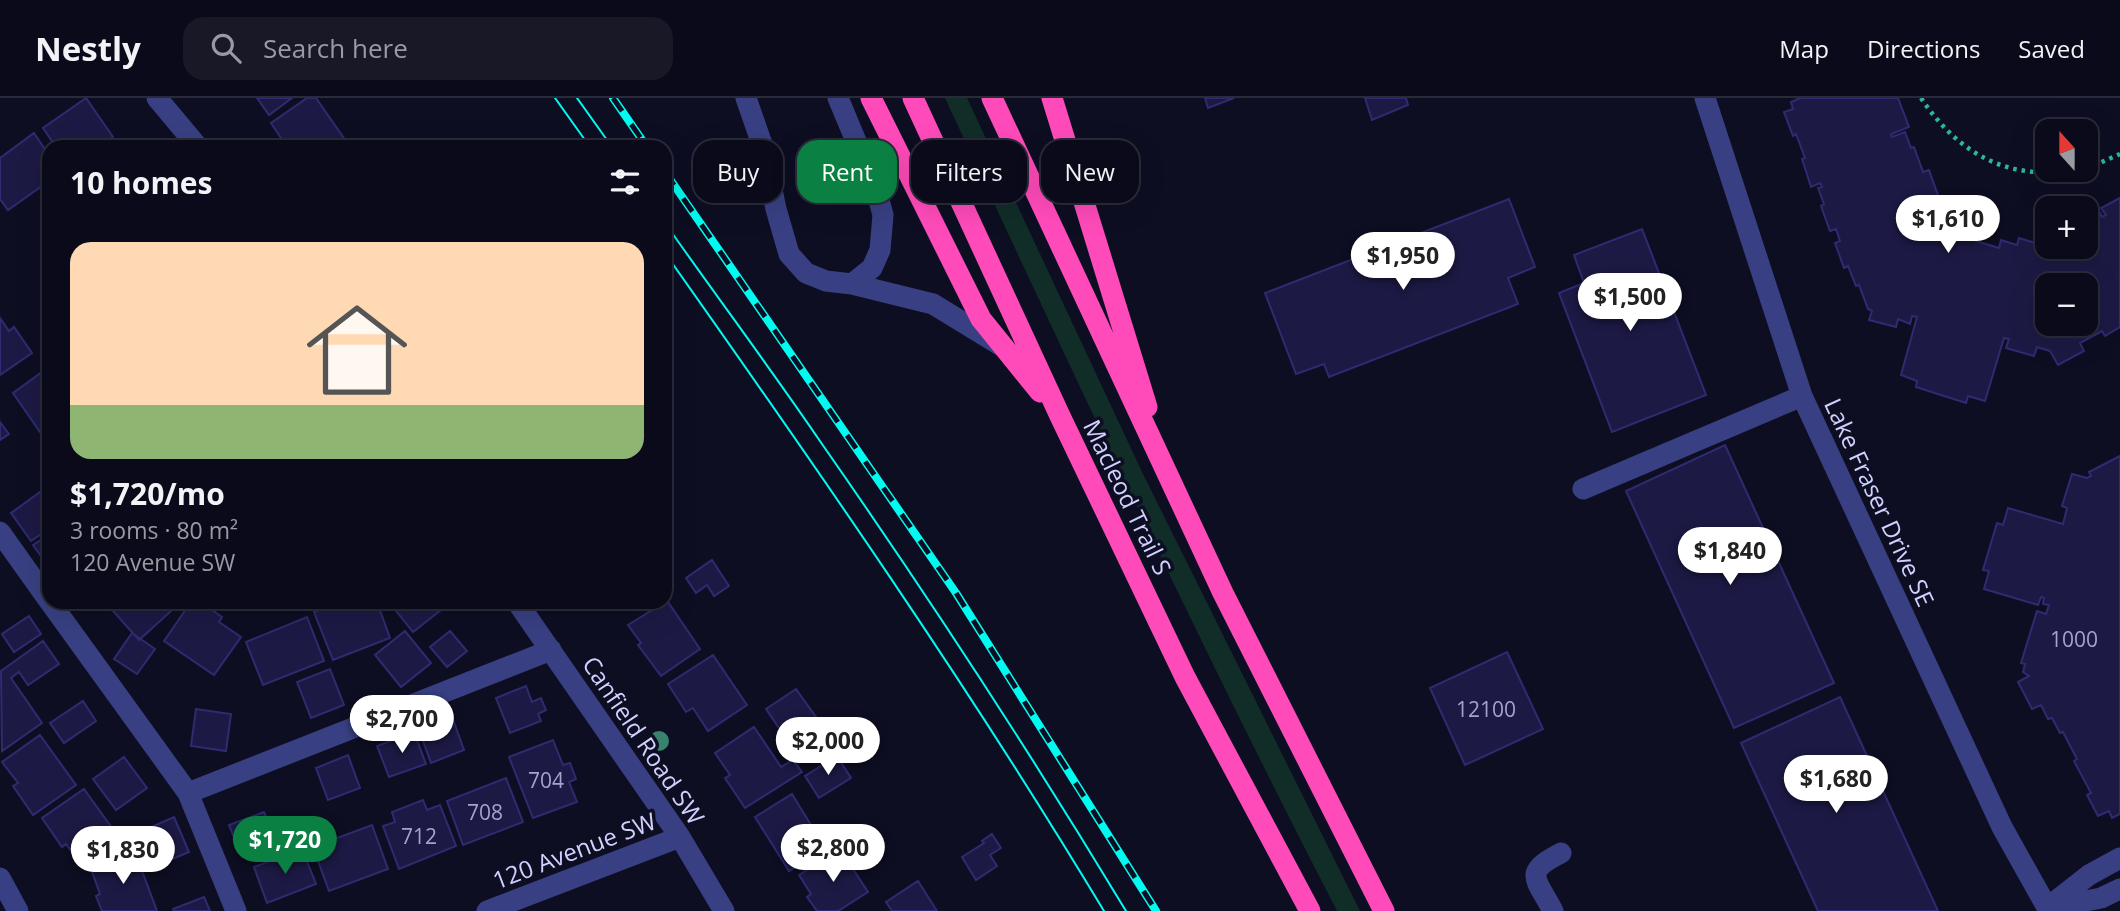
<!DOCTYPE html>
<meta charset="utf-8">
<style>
:root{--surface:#0a0a1a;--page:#181827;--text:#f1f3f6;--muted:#999aa2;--line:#2a2b39;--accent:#0b8043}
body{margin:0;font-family:"Open Sans",sans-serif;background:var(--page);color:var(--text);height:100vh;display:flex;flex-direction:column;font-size:26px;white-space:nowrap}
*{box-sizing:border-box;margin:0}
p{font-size:23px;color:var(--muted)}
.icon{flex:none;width:38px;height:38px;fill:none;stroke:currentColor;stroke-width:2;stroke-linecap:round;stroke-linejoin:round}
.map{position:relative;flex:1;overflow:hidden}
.panel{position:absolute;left:42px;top:42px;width:630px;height:469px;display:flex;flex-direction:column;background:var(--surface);border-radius:21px;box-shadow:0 7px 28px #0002,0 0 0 2px var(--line)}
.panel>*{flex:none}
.banner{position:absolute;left:693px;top:42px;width:665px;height:63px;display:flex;gap:14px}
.needle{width:46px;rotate:339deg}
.tools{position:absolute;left:2035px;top:21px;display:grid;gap:14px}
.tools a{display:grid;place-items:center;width:63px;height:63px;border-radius:14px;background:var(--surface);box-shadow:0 7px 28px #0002,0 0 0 2px var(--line);font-size:35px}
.price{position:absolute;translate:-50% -60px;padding:0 16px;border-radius:24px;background:#fff;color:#222;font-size:23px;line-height:46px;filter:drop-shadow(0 2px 4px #0008)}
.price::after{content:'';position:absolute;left:50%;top:42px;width:21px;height:16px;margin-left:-10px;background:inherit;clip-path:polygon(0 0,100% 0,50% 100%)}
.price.on{background:var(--accent);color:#fff}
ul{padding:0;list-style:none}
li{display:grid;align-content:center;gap:14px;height:371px;padding:0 28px}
li span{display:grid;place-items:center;height:217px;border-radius:21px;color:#555}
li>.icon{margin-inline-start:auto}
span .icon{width:126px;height:126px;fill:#fffc;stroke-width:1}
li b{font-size:30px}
h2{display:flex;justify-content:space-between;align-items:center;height:84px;padding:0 28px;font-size:30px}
.chip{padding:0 24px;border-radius:21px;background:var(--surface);box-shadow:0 7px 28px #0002,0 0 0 2px var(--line);font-size:24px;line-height:63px}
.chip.on{background:var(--accent);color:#fff}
header{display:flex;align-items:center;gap:42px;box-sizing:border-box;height:98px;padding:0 35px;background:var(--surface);border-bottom:2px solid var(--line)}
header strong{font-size:33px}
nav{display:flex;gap:38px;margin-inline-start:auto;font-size:24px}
.search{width:490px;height:63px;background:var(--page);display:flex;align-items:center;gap:18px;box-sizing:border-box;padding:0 24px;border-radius:21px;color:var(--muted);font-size:26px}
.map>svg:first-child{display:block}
</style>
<header>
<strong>Nestly</strong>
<div class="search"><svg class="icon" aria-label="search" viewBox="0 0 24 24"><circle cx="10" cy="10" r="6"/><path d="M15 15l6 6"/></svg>Search here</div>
<nav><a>Map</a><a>Directions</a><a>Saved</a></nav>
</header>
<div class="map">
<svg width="2120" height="813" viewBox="0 0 2120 813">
<rect width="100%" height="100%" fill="#0e0e23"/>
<path fill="#112d28" d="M945,0h22l176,376 217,437h-23c-138,-267 -265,-540 -392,-813z"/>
<path fill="#1c1a44" stroke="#2f2b71" stroke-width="2" fill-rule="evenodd" d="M86,0l27,39 -13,10h-44l-13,-19z
M257,0h35l-23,17z
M307,0h9l32,46 -5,3h-56l-16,-24z
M1205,0h29l-26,10z
M1365,0h41l2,7 -36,15z
M1800,0h98l11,29 -18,7 1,3 13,-5 6,16 3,-1 9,25 6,-2 11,31 -9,4 4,8 29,9 -1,6 16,5 -3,8 23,7 2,-8 16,5 2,-7 29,9h38v-26l14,-8 2,4 4,-2 -5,-7 19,-10v129l-15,9 -3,-5 -22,12 4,8 -26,14 -8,-14 -13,-4 -3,9 -28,-8 3,-9 -5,-1 -19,63 -17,-5 -2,7 -50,-16 1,-6 -16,-6 16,-58 -5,-1 -2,8 -12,-5 -2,8 -27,-7 3,-9 -4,-2 -9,-24 -3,1 -8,-20 -4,2 -9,-25 5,-2 -4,-12 -6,2 -9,-25 3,-2 -6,-16 4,-1 -2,-4 -9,4 -9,-28 3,-1 -9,-24 -3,2 -9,-24 9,-3 -2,-7zM2048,187h38v39h-38z
M34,35l15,22v26l-41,29 -8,-11v-41z
M1509,101l26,68 -27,11 10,26 -189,73 -5,-13 -28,10 -31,-81z
M1642,131l64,166 -94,37 -53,-139 25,-10 -10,-28z
M0,220l9,13 5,-4 18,26 -32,22z
M49,269v78l-36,-52z
M0,324l9,12 -9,6z
M1725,347l109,238 -100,45 -108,-237z
M2120,358v358l-8,4 -3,-7 -11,5 -11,-21 4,-2 -17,-32 3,-2 -14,-27 -3,1 -8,-15 -4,1 -7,-14 -9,4 -14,-27 11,-6 -6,-4 2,-8 -4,-1 16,-52 9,3 3,-9 -6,-1 1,-6 -3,-1 -3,8 -54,-16 5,-18 -6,-1 14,-47 6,2 5,-17 55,16 4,-16 -5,-2 10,-32 15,4 4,-2 -2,-4z
M43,392l6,8v31l-18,12 -20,-28z
M49,437v32l-16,-22z
M712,462l17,26 -15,10 -7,-11 -11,8 -10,-15z
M666,501l34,50 -39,27 -23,-31 3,-2 -13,-18 37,-23z
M105,504h76l-42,38z
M191,504h9l22,15 -3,5 22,15 -27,38 -50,-34z
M345,504l1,3 8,-3h23l13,36 -57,22 -19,-48 24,-10z
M389,504h62l-38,30z
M29,518l12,18 -27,18 -12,-18z
M307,519l17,44 -61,24 -17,-43z
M405,533l26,32 -30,24 -26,-32z
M450,533l17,20 -20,16 -17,-20z
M132,535l23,16 -18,25 -23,-15z
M43,543l16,23 -31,21 -9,-13 -8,6 31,45 -40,28 -1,-80z
M1507,554l36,77 -78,36 -35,-77z
M713,557l34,50 -39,26 -15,-23 -7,4 -18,-28z
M330,571l14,36 -33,13 -14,-36z
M526,588l6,16 9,-4 5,12 -8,4 3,7 -31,12 -14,-35z
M796,591l20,28 -31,20 -19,-28z
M1840,599l98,214h-120l-77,-168z
M83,603l13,20 -32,22 -14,-20z
M196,611l35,5 -5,37 -35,-5z
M451,616l13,36 -33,13 -13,-36z
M754,629l27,40 12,-7 9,12 -57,36 -20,-30 5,-3 -15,-22z
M414,634l12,32 -37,13 -12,-31z
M40,637l36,50 -43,30 -20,-29 5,-3 -16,-21z
M553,642l10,25 7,-2 6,16 -7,3 8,20 -44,16 -24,-61z
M348,657l12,33 -32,12 -12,-32z
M837,658l14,22 -32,20 -14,-22z
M124,659l23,31 -31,22 -23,-31z
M506,680l17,44 -60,23 -16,-44z
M84,691l36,50 -38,27 -16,-22 -4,3 -20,-29z
M792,696l33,54 -36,23 -34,-54z
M423,702l4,10 13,-5 16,41 -57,23 -16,-43 12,-4 -3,-10z
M264,714l13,32 -35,13 -13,-32z
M174,719l15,35 -35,15 -14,-35z
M372,727l16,44 -59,22 -16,-44z
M992,736l9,14 -11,7 7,11 -21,14 -14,-23 22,-14 -2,-2z
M302,751l14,35 -49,19 -13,-36z
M840,751l28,43 -30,19h-21l-10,-14 4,-3 -12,-19z
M135,754l22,59h-55l-6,-15 4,-2 -9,-25z
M918,783l19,30h-45l-6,-9z
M204,799l6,14h-36l-1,-2z"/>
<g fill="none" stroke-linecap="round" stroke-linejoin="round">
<path stroke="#2db69b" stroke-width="4.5" stroke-dasharray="3.5 5" stroke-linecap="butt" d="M1921,0c39,58 88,83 158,72
M2086,71l34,-15"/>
<path stroke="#384083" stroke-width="21" d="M157,0l41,49
M746,0l17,49 13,62 13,45 17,19 20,8 26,3 81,20 67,41
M838,0l38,91 7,26 -3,35 -8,18 -20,16
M1705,0l97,298 200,431 47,84
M1583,391l219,-93
M0,434l49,69
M50,504l138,191 48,118
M517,504l163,235 44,74
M188,695l363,-143
M0,780l18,33
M2047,810l42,-33 31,-17
M2049,810l52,-10 19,-9
M487,813l193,-74
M1553,813c-17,-33 -31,-38 8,-58"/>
<path stroke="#ff4bba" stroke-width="21" d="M871,0l110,221 59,73
M913,0l147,318 125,261 125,234
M992,0l231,495 161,318
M1052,0l95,309"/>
<path stroke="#00fbf1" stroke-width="2" d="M555,0l35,49
M577,0l35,49
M665,125c52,74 106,146 157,221 106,152 208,308 304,467
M665,155c152,215 303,432 439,658"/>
<defs>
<path id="rail" d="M613,0l34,49
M665,74l291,421 200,318"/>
</defs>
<use href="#rail" stroke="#00fbf1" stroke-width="8"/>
<use href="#rail" stroke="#0e0e23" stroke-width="5" stroke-dasharray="16" stroke-linecap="butt"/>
</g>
<circle fill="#38826e" cx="659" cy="643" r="10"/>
<g text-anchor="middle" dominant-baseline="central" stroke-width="7" stroke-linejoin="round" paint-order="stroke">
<g font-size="21" fill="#a3a3d0">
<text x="2074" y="541">1000</text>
<text x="1486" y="611">12100</text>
<text x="546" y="682">704</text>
<text x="485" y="714">708</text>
<text x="419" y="738">712</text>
</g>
<g font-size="24" fill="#d0d1ff" stroke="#0e0e23">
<text transform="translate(1128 399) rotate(64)">Macleod Trail S</text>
<text transform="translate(1880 404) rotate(65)">Lake Fraser Drive SE</text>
<text transform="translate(644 642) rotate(56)">Canfield Road SW</text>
<text transform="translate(574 752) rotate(-21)">120 Avenue SW</text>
</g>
</g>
</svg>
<div class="tools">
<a><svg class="needle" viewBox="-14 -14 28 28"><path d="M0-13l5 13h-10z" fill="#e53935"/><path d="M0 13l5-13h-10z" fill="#999aa2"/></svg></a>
<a>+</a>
<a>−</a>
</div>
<b class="price" style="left:1948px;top:157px">$1,610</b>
<b class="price" style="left:1403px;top:194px">$1,950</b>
<b class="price" style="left:1630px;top:235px">$1,500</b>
<b class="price" style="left:1730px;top:489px">$1,840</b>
<b class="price" style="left:402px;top:657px">$2,700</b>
<b class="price" style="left:828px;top:679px">$2,000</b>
<b class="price" style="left:1836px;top:717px">$1,680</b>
<b class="price on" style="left:285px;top:778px">$1,720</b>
<b class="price" style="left:833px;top:786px">$2,800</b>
<b class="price" style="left:123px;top:788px">$1,830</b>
<div class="banner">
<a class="chip">Buy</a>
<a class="chip on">Rent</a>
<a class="chip">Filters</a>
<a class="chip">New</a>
</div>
<section class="panel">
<h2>10 homes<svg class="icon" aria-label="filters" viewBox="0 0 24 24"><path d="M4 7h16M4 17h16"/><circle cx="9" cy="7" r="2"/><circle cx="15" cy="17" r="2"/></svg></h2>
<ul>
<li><span style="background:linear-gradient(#ffd9b3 75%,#8fb573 0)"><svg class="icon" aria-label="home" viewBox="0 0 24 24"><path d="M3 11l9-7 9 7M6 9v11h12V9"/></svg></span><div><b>$1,720/mo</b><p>3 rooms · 80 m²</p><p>120 Avenue SW</p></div></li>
</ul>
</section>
</div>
